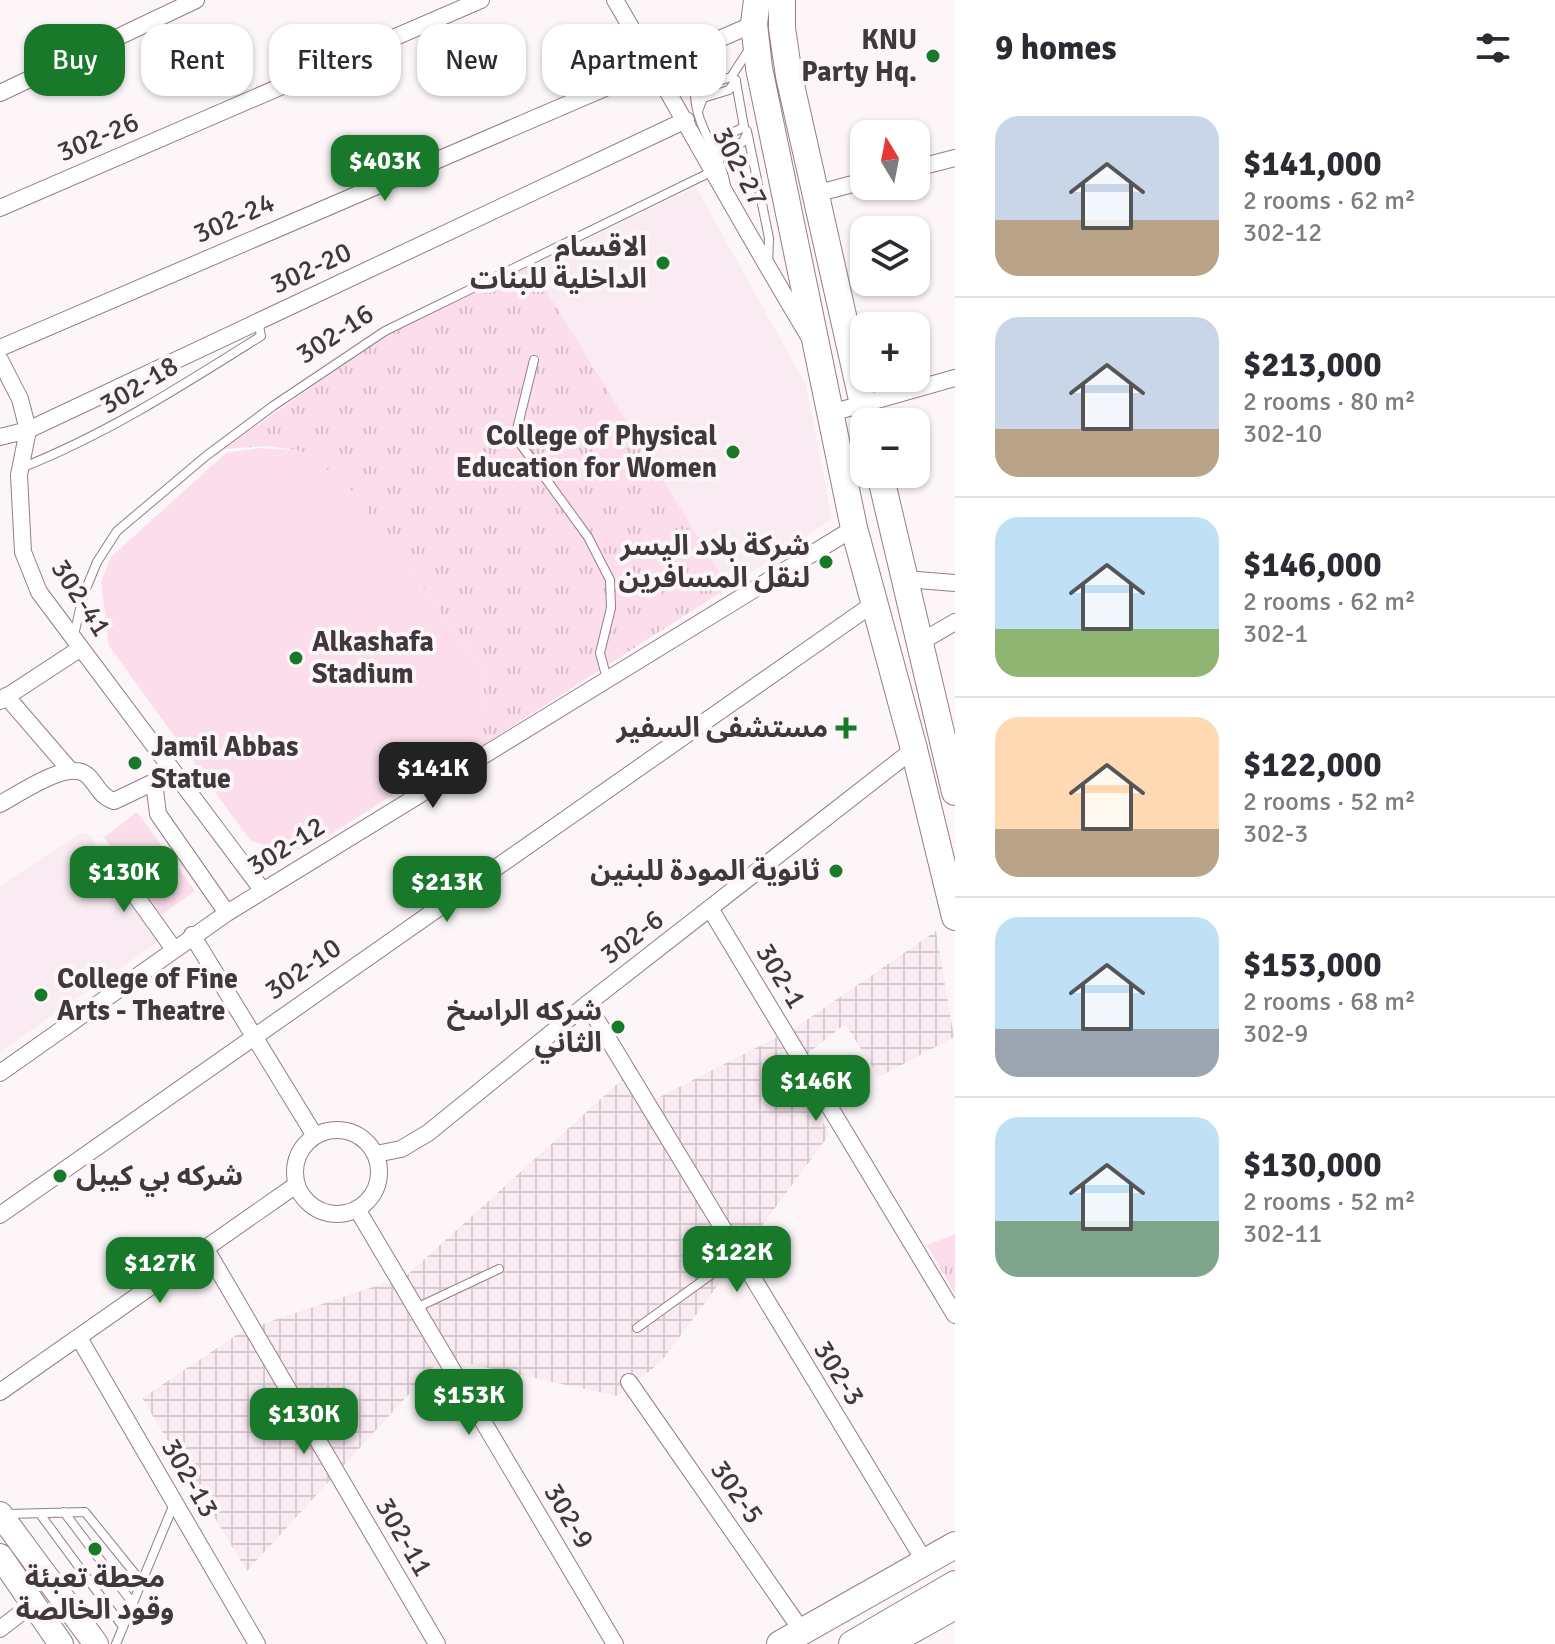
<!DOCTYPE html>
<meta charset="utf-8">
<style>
:root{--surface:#fff;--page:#f7f7f7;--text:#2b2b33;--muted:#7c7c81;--line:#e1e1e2;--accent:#19792a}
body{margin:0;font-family:Signika,"Noto Sans Arabic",sans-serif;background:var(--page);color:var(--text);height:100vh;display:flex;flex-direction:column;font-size:30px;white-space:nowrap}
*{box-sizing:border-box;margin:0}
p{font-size:26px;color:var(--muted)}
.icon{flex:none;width:44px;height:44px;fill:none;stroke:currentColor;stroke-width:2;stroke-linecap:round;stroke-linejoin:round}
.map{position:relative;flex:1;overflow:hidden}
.sheet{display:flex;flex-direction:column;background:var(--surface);width:600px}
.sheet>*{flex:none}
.top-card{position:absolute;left:24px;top:24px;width:760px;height:72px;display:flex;gap:16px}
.needle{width:52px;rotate:350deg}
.fabs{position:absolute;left:850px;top:120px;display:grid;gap:16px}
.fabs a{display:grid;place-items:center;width:80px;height:80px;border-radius:16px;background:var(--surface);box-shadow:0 2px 6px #0004;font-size:40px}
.price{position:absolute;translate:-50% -68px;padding:0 18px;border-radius:16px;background:var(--accent);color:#fff;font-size:26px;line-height:52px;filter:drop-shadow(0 2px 4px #0008)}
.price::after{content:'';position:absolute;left:50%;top:48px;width:24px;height:18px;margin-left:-12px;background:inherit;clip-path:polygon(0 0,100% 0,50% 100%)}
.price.selected{background:#222;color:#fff}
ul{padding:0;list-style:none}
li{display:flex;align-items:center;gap:24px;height:200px;padding:0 40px}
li+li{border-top:2px solid var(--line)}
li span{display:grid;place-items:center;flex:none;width:224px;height:160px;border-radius:24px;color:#555}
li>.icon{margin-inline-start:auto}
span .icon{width:96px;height:96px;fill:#fffc;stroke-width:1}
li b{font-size:34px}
h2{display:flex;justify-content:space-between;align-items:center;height:96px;padding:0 40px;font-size:34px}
.tag{padding:0 28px;border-radius:24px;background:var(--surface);box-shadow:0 2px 6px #0004;font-size:28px;line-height:72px}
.tag.selected{background:var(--accent);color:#fff}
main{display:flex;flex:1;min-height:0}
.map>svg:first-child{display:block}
</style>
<main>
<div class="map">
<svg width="955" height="1644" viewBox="0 0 955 1644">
<defs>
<pattern id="industrial-grid" width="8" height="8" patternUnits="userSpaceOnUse" patternTransform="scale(2)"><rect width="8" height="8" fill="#faebf3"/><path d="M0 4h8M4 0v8" fill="none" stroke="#d8cad1"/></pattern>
<pattern id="grass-tufts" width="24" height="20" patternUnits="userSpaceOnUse" patternTransform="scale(2)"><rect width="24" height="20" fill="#fbddec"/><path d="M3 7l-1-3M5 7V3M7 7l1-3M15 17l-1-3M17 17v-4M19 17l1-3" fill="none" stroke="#d8becb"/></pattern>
</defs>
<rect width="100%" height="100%" fill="#fcf6f9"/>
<path fill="#faebf3" d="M696,187l110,198 26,134 -103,68 -198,-321z
M80,833l10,2 72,104 -162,113v-166z"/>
<path fill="url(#industrial-grid)" d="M936,931l18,106 -75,40 -34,-53 -49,39 33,72 -168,227 -44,34 -175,-38 -195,213 -105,-173 102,-68 162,-54 219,-199 17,29 153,-78z"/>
<path fill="url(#grass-tufts)" d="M531,266l198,321 -260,167 15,-48 -1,-36 -137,-186 -46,-33 -31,-5 -45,3 154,-109z
M955,1234v60l-28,-49z"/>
<path fill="#fbddec" d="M259,448l42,3 45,32 137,187 1,36 -11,38 -166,105 -29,1 -28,-10 -141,-194 -8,-64 10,-25 115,-104z
M137,812l58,79 -34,24 -57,-78z"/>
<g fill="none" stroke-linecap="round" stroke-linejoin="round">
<defs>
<path id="service" d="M698,111l5,-13 26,-8 7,-10
M747,131l22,107 -1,26
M718,152l2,-13 24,-12 -8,-45
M720,159l2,-9 21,-8 4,-9
M726,186c-5,-32 -30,-59 -31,-91l5,-8 31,-10 19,-29
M534,360l-17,69 2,13 69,95 22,43 1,28 -11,45 7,26
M21,468c86,-34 162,-83 240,-132l-3,-15
M74,635l9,-39 14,-34 20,-31 89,-75 67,-50 112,-75 326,-159
M416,1308l83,-39
M637,1328l100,-72
M64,1512l67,89
M7,1514l78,-2 55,68
M40,1514l81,110
M116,1644l58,-140"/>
<path id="minor" d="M615,0c65,111 126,224 193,335
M0,93l196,-93
M916,168l39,-10
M815,194l49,-13
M0,208l481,-208
M0,348l754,-324
M0,360l20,39 8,31 -9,45 4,77 16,40 224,299
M831,413l124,-35
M0,437l28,-7 658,-310
M905,579l50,4
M919,643l36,-21
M6,696l63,73
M0,701l81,-53
M160,775l-6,7 4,32 69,99
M0,804c19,-10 68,-45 87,-29 10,9 13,22 27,26l40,-19
M108,857l65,91
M711,910l244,405
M192,935l123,201
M587,1004l338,558
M0,1073l227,-160 627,-385
M295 1172a42 42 0 1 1 84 0a42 42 0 1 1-84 0Z
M376,1154l25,-5 27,-16 159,-129 327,-255
M357,1209l258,435
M0,1215l873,-611
M206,1249l231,395
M79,1338l178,306
M629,1382l173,249
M0,1392l296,-207
M0,1629l22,-17"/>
<path id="secondary" d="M0,1514l96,130
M0,1556l61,88"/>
<path id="primary" d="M757,0l-3,24 5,44 95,460 60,221 41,168
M782,0v28l7,48 78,346
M880,474l75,318
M780,1644l175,-99
M852,1644l103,-60
M887,1644l68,-38"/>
</defs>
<use href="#service" stroke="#967c8a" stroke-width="10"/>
<use href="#minor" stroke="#967c8a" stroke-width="18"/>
<use href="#secondary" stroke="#967c8a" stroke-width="26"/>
<use href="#primary" stroke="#967c8a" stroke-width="28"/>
<use href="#service" stroke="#fff" stroke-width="8"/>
<use href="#minor" stroke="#fff" stroke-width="16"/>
<use href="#secondary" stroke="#fff" stroke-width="24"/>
<use href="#primary" stroke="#fff" stroke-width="26"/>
</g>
<g fill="#19792a" stroke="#fcf6f9" stroke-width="3">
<circle cx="933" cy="56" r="8"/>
<circle cx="663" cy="263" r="8"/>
<circle cx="733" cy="452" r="8"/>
<circle cx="826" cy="562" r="8"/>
<circle cx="296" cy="658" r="8"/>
<path d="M842 716h8v8h8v8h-8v8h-8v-8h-8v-8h8z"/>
<circle cx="135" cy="763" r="8"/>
<circle cx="836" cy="871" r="8"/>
<circle cx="41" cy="995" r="8"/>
<circle cx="618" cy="1027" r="8"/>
<circle cx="60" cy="1176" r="8"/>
<circle cx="95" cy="1549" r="8"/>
</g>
<g text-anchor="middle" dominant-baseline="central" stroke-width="8" stroke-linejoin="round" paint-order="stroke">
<g font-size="28" font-weight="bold" fill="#42373d" stroke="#fcf6f9" text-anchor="end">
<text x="917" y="40">KNU<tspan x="917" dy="32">Party Hq.</tspan></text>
<text x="647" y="247">الاقسام<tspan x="647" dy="32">الداخلية للبنات</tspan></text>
<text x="717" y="436">College of Physical<tspan x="717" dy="32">Education for Women</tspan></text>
<text x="810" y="546">شركة بلاد اليسر<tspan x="810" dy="32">لنقل المسافرين</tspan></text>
<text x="312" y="642" text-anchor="start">Alkashafa<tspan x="312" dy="32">Stadium</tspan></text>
<text x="828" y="728">مستشفى السفير</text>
<text x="151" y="747" text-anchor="start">Jamil Abbas<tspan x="151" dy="32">Statue</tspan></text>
<text x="820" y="871">ثانوية المودة للبنين</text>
<text x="57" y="979" text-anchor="start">College of Fine<tspan x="57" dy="32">Arts - Theatre</tspan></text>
<text x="602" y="1011">شركه الراسخ<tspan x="602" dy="32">الثاني</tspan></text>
<text x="76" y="1176" text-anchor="start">شركه بي كيبل</text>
<text x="95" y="1578" text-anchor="middle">محطة تعبئة<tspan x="95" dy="32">وقود الخالصة</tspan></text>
</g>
<g font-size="28" fill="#42373d" stroke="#fcf6f9">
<text transform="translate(98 137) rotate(-23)">302-26</text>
<text transform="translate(740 167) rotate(62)">302-27</text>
<text transform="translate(234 218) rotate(-24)">302-24</text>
<text transform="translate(311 268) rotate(-25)">302-20</text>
<text transform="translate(335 334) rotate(-33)">302-16</text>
<text transform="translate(139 385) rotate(-31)">302-18</text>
<text transform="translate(81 598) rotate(57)">302-41</text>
<text transform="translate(286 846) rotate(-32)">302-12</text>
<text transform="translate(632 937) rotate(-37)">302-6</text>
<text transform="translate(303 969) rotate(-35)">302-10</text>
<text transform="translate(781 976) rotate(59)">302-1</text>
<text transform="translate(839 1373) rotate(58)">302-3</text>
<text transform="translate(190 1478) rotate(60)">302-13</text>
<text transform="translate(737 1492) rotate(55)">302-5</text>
<text transform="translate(569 1516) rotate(59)">302-9</text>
<text transform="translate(404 1537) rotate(60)">302-11</text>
</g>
</g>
</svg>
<div class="fabs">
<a><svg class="needle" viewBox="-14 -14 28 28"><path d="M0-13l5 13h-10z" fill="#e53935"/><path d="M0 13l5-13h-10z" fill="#7c7c81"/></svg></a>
<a><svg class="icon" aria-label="layers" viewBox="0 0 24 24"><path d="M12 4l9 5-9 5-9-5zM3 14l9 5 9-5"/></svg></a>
<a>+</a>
<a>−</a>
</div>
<b class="price" style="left:385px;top:203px">$403K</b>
<b class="price selected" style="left:433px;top:810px">$141K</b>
<b class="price" style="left:124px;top:914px">$130K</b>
<b class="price" style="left:447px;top:924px">$213K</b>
<b class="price" style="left:816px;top:1123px">$146K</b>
<b class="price" style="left:737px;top:1294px">$122K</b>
<b class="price" style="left:160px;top:1305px">$127K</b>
<b class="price" style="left:469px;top:1437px">$153K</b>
<b class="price" style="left:304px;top:1456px">$130K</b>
<div class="top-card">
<a class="tag selected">Buy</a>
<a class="tag">Rent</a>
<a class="tag">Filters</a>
<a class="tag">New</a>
<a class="tag">Apartment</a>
</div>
</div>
<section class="sheet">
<h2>9 homes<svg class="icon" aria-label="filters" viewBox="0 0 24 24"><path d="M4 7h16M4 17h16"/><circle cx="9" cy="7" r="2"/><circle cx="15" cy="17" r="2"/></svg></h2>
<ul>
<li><span style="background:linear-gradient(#c9d6e8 65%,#b9a48a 0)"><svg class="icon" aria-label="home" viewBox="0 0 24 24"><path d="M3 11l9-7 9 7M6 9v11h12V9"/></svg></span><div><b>$141,000</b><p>2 rooms · 62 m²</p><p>302-12</p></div></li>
<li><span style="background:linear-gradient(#c9d6e8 70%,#b9a48a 0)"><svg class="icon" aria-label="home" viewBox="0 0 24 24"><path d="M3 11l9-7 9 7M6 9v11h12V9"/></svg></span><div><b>$213,000</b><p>2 rooms · 80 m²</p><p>302-10</p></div></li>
<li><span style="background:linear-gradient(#bfe0f5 70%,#8fb573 0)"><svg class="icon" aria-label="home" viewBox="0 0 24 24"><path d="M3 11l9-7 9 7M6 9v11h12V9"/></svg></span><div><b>$146,000</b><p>2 rooms · 62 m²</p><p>302-1</p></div></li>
<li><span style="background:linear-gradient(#ffd9b3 70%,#b9a48a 0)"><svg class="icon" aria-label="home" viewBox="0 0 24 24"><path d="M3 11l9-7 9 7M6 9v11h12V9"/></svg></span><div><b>$122,000</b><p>2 rooms · 52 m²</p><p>302-3</p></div></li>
<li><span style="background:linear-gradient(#bfe0f5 70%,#9aa5b1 0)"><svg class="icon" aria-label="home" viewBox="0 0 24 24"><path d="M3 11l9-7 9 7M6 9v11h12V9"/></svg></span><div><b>$153,000</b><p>2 rooms · 68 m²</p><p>302-9</p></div></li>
<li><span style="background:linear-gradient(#bfe0f5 65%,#7fa58c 0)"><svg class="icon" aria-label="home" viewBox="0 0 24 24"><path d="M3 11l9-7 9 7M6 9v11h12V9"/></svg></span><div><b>$130,000</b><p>2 rooms · 52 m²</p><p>302-11</p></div></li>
</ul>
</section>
</main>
